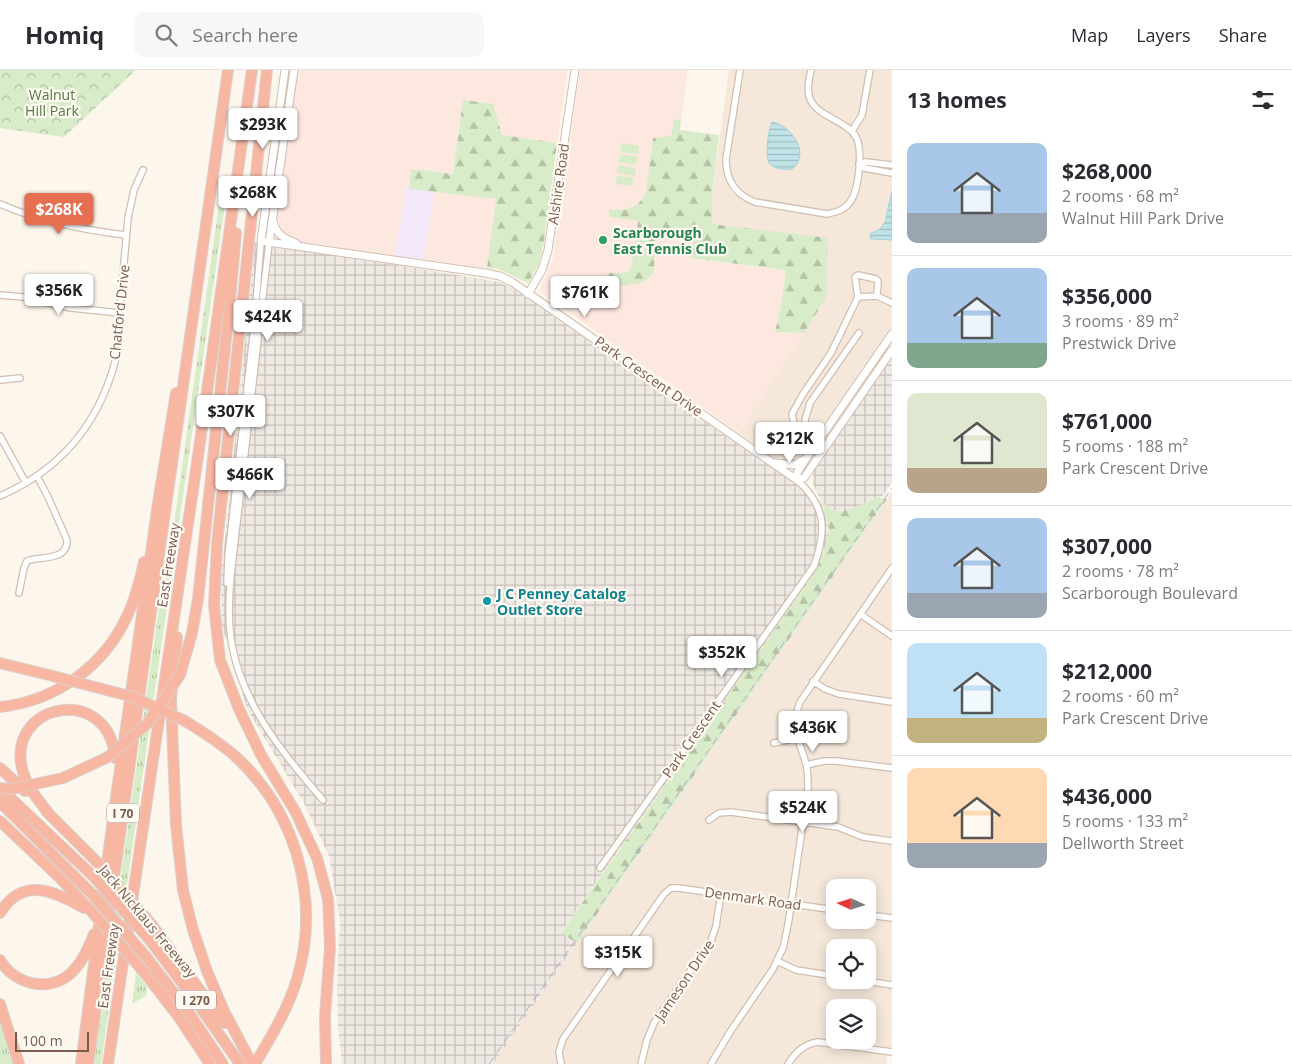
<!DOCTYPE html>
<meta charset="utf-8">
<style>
:root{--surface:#fff;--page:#f7f7f7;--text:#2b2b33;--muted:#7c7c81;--line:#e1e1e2;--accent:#e76f51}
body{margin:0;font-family:"Open Sans",sans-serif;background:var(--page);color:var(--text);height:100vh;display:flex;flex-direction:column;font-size:19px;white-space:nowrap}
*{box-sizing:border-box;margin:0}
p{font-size:16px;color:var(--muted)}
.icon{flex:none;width:28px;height:28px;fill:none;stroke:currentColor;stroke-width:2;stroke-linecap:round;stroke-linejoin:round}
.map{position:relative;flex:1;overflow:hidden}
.drawer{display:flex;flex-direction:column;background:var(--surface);width:400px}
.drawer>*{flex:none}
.needle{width:32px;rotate:274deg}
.fabs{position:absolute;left:826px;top:809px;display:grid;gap:10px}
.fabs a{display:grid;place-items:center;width:50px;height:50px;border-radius:10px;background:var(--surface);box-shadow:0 2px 12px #0003;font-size:25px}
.scale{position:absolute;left:15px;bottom:12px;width:74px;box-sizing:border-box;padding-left:5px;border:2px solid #7a5c4d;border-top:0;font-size:14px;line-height:18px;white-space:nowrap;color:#7a5c4d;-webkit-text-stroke:4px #fffaf3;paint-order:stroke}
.price{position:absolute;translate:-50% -42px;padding:0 11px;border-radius:5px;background:#fff;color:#222;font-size:16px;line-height:32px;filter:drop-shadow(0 1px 2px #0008)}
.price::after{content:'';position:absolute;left:50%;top:30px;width:15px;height:11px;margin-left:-8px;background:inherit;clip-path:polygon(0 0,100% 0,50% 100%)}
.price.current{background:var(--accent);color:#fff}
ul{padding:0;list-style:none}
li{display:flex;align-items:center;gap:15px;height:125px;padding:0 15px}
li+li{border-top:1px solid var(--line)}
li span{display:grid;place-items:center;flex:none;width:140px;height:100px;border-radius:10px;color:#555}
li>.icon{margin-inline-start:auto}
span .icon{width:60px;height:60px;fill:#fffc;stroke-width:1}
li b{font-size:21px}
h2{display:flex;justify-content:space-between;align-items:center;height:60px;padding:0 15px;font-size:21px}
header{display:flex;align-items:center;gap:30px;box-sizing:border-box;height:70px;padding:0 25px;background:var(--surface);border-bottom:1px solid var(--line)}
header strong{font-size:24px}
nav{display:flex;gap:28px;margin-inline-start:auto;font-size:18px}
.search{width:350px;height:45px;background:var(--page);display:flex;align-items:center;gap:12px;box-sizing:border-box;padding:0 18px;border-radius:10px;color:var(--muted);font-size:19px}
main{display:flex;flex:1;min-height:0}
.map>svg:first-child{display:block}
</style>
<header>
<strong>Homiq</strong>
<div class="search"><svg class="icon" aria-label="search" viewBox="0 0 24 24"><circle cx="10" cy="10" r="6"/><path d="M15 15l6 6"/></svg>Search here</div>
<nav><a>Map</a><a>Layers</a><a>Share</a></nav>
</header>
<main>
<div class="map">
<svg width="892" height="994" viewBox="0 0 892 994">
<defs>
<pattern id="industrial-grid" width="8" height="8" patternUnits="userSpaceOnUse" patternTransform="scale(1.25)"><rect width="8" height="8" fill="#efe9e4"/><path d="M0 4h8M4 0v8" fill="none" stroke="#c7c0bb"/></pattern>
<pattern id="grass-tufts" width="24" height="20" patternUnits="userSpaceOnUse" patternTransform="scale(1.25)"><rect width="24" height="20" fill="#d8ecc9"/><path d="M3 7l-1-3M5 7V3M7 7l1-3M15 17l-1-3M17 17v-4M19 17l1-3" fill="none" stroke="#b4c2a5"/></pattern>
<pattern id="forest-firs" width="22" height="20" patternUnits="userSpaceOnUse" patternTransform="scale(1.25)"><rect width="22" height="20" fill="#d8ecc9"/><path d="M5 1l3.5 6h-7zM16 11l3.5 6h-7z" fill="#b4c2a5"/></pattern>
<pattern id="park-crowns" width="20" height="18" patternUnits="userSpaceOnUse" patternTransform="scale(1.25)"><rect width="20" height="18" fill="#d8ecc9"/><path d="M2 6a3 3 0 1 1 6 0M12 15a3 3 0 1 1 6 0" fill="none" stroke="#b4c2a5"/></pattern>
<pattern id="water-rules" width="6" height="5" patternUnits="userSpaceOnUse" patternTransform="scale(1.25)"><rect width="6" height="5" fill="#bfe3e8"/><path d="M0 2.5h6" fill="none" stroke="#a0bbbe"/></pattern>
</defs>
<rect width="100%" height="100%" fill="#fdf6ec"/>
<path fill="#f5e8da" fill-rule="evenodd" d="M729,0h163v258l-82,121 -9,10 -11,4 -11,-1 -40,-29 87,-135 -114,-74v-29z
M892,422v563l-5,-1 -1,10h-393zM835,818h33v32h-33zM835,878h33v32h-33zM835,938h33v32h-33z"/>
<path fill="#fde8e0" d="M298,0h270l-11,73 -55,-8 -39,-35 -10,74 -42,-5 -2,20h-3l-11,67 -122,-18z
M580,0h108l-7,50 -7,-1 -3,17 -28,64 -14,9 -12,1 -7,-1 2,8 26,3 -7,48 -5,5h-17l19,11 15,-2 11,-9 1,-40 37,7 -2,18 96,12 -5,36 -6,26 29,1 -65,100 -200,-142 14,-32z
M435,121l61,8 -9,69 -64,-9z"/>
<path fill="url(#industrial-grid)" d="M255,172l245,40 15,8 306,212 -8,-18v-14l79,-114v126l-10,15h-6l-16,9 -21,6 -17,-9 7,28 -4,17 -10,25 -254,359 16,11 -84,121h-151l-4,-37 -1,-45 3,-61 -11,-65 -25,-53 -57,-94 -25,-83 -1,-47z"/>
<path fill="#f3e8fa" d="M406,118l29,3 -12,68 -28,-3z"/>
<path fill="url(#grass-tufts)" d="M223,118h2l2,3 -126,873h-7l68,-477h3l56,-397z
M136,902l11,15 -1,9 -14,8z
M0,949l14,45h-14z"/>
<path fill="url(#forest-firs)" d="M463,30l30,4 9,31 55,8 -13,99 -5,22 -11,19 -30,-14 -11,-1 9,-69 -87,-10 2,-20 42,5z
M674,49l7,1 -1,10 39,5 -7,60v29l116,14 -2,60 -22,35 -29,-1 6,-26 5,-36 -96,-12 2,-18 -37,-7 -1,40c-3,2 -6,6 -10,8 -9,5 -31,5 -41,0l6,-8h17l5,-5 7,-47 -27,-4 -2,-2v-6c16,3 31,-1 37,-17l7,-54 18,-2z
M877,427l10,2 -310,444 -16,-10 254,-360 10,-25 4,-19 -7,-26 17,9 21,-6z"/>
<path fill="url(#park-crowns)" d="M0,0h136l-72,67 -64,-9z"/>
<path fill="#d8ecc9" d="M622,73l17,3 -1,8 -18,-2z
M620,84l18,3 -2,8 -17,-3z
M618,95l18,3 -1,8 -18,-3z
M617,106l17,2 -1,8 -17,-2z"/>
<path fill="url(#water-rules)" stroke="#a5d3da" d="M772,52c18,2 40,32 20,47 -7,1 -19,0 -23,-6 -4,-7 -1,-33 3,-41z
M892,121v49l-21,-1 -1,-5 10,-5 5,-7z"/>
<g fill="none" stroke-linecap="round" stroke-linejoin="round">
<defs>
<path id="minor" d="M740,0l-14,89c0,21 10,36 29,43l72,12c10,-2 17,-4 23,-12 9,-12 13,-52 6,-65 -9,-16 -37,-20 -45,-36 -5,-10 -2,-21 0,-31
M852,61l10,-16 8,-45
M859,94l5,4 28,5
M859,94l7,-2 26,3
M0,134c41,18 82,26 126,31
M269,173l-38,332c-2,21 -3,43 0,64 9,63 52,115 92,161
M0,225l23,2 48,11 49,5
M877,226l1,-15 -2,-2 -18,-4 -3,2 3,20 19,-1 15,7
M0,310l20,-2
M806,363l-1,-13 5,-17 49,-70
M0,366l26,47
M818,371l-24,-16 -2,-11 11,-20 28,-41 27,-56
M0,426c60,-26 98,-71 115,-134l13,-144 6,-28 9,-20
M227,513l1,-26 26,-230 7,-86
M19,523l5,-25 3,-7c14,-5 41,0 40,-21l-19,-43 -11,-21
M860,544l32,22
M813,611l12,8 14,5 53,8
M774,673l22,-5
M806,695l18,-4h12l56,7
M709,750l10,-7 12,-1 107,15 25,10 29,4
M600,798l214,-302c13,-36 12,-60 -17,-86
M868,845l24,3
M777,891l19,9 39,6
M860,910l32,5
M561,994l-2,-12 4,-13 101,-145 7,-6h7l157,22
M641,994l6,-24 7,-17 57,-82 5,-15 5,-32
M711,994l19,-32 43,-63 10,-21 5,-23 20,-137c0,-8 0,-16 -2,-24 -7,-25 -16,-34 -6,-62l92,-134
M788,994c8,-12 16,-20 30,-22l74,10"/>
<path id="tertiary" d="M285,0l-24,171 224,32 15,3 12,6 285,198
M273,151c3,13 11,18 23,22
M269,173l25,-173
M528,224l14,-24 6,-20 27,-180
M775,393l20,2 8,-5
M797,410v-7l10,-16 85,-123
M797,410l7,-2 88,-128"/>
<path id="motorway" d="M267,0l-50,474 -3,61 6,55 19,49 22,46 34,56 22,47 11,41 2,48 -5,69 1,48
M192,563l6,-34 32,-298 6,-68
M177,567l-6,62 5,126 7,65 10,40 14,41 17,40 28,53
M0,593l49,12
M0,637c56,-6 105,-41 128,-93 8,-17 12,-34 16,-52
M185,651c18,11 35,22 50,35 61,56 86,143 62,223 -9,30 -26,58 -42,85
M0,698l25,23
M0,718l94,89
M0,732l92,92
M46,741l50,50
M50,745c-10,-13 -22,-26 -27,-43 -20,-69 86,-90 92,-14
M0,751l60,57 31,33
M0,843c23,-37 54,-22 84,-5
M152,855l72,98
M149,869l49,65 42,60
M147,888l42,55 34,51
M0,890c14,24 48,33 70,14 12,-11 18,-25 24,-40
M144,902l34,44 32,48
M0,934l19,60
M81,994l33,-253 44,-308 18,-110
M88,994l70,-502 70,-492
M108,994l89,-601 55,-393"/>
</defs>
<use href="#minor" stroke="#d1beb0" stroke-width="8"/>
<use href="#tertiary" stroke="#d1beb0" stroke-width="9"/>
<use href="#motorway" stroke="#dad1cd" stroke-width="12"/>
<use href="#minor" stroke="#fff" stroke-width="5.5"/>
<use href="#tertiary" stroke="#fff" stroke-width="7"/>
<use href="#motorway" stroke="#f7b7a3" stroke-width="10"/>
<path stroke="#b9a8c9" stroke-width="1" stroke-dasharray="8 5" stroke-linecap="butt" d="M489,994l403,-576"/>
<defs>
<path id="motorway-bridge" d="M49,605l84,22 52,24
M0,718l12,1 51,-11 45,-21 39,-33 33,-49 12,-42
M96,791l56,64
M94,807l55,62
M92,824l55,64
M91,841l53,61"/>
</defs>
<use href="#motorway-bridge" stroke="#dad1cd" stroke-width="12" stroke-linecap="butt"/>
<use href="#motorway-bridge" stroke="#f7b7a3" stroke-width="10"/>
</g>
<circle fill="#2e9e5b" stroke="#fffaf3" stroke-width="2" cx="603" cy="170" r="5"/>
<circle fill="#0f9aa8" stroke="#fffaf3" stroke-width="2" cx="487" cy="531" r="5"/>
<g text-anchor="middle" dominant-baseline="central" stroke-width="4.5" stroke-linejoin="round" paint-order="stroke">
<g fill="#fffaf3" stroke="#a28b7f" stroke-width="1">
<rect x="107" y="733.5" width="32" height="19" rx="4"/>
<rect x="176" y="920.5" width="40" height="19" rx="4"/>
</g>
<g font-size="12" font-weight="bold" fill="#7a5c4d">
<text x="123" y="743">I 70</text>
<text x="196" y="930">I 270</text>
</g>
<g font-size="14" fill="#537a41" stroke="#fffaf3">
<text x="52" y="24">Walnut<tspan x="52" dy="16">Hill Park</tspan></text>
</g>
<g font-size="14" fill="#7a5c4d" stroke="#fffaf3">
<text transform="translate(558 114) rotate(-82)">Alshire Road</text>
<text transform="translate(119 242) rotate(-84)">Chatford Drive</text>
<text transform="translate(649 306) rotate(35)">Park Crescent Drive</text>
<text transform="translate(168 495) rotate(-81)">East Freeway</text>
<text transform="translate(691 669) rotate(-55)">Park Crescent</text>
<text transform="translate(753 828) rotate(8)">Denmark Road</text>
<text transform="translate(148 851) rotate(50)">Jack Nicklaus Freeway</text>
<text transform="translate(108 896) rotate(-82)">East Freeway</text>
<text transform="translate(684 910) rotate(-56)">Jameson Drive</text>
</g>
<g font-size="14" font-weight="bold" fill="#27864d" stroke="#fffaf3" text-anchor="start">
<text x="613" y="162">Scarborough<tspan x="613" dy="16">East Tennis Club</tspan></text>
</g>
<g font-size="14" font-weight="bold" fill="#0d838f" stroke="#fffaf3" text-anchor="start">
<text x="497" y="523">J C Penney Catalog<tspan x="497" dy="16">Outlet Store</tspan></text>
</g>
</g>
</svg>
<div class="fabs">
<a><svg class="needle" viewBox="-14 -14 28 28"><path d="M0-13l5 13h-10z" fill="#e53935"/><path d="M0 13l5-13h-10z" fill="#7c7c81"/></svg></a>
<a><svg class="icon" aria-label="locate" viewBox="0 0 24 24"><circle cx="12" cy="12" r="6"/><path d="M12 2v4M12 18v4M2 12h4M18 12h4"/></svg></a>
<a><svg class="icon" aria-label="layers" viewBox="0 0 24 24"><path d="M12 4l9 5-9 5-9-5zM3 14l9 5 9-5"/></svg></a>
</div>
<div class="scale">100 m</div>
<b class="price" style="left:263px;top:80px">$293K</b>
<b class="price" style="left:253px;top:148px">$268K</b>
<b class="price current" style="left:59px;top:165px">$268K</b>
<b class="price" style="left:59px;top:246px">$356K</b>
<b class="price" style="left:585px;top:248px">$761K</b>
<b class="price" style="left:268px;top:272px">$424K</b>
<b class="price" style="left:231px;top:367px">$307K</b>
<b class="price" style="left:790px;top:394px">$212K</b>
<b class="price" style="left:250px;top:430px">$466K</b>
<b class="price" style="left:722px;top:608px">$352K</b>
<b class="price" style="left:813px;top:683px">$436K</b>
<b class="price" style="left:803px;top:763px">$524K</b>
<b class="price" style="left:618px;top:908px">$315K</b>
</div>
<section class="drawer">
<h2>13 homes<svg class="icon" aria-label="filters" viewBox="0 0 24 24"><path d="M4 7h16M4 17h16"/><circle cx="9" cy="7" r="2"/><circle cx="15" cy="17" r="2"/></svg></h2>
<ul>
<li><span style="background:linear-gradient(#a9c7e8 70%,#9aa5b1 0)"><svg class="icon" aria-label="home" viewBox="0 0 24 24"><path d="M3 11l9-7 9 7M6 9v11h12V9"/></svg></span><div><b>$268,000</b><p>2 rooms · 68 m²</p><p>Walnut Hill Park Drive</p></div></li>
<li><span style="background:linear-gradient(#a9c7e8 75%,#7fa58c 0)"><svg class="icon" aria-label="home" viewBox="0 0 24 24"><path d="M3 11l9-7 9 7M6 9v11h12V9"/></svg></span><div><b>$356,000</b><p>3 rooms · 89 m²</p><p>Prestwick Drive</p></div></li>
<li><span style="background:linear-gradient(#dfe7d0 75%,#b9a48a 0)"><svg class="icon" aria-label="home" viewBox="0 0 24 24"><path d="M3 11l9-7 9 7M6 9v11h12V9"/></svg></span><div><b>$761,000</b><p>5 rooms · 188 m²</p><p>Park Crescent Drive</p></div></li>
<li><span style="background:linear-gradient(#a9c7e8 75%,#9aa5b1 0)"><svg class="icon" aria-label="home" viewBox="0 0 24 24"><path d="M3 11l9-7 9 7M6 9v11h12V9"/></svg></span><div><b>$307,000</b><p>2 rooms · 78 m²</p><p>Scarborough Boulevard</p></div></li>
<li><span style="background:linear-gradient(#bfe0f5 75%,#c2b280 0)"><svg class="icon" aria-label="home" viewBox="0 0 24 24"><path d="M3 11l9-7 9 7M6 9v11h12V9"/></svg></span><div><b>$212,000</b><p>2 rooms · 60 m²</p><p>Park Crescent Drive</p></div></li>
<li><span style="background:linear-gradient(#ffd9b3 75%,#9aa5b1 0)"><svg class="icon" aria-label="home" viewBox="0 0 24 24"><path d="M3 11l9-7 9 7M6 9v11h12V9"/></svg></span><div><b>$436,000</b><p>5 rooms · 133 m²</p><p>Dellworth Street</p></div></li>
</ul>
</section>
</main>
